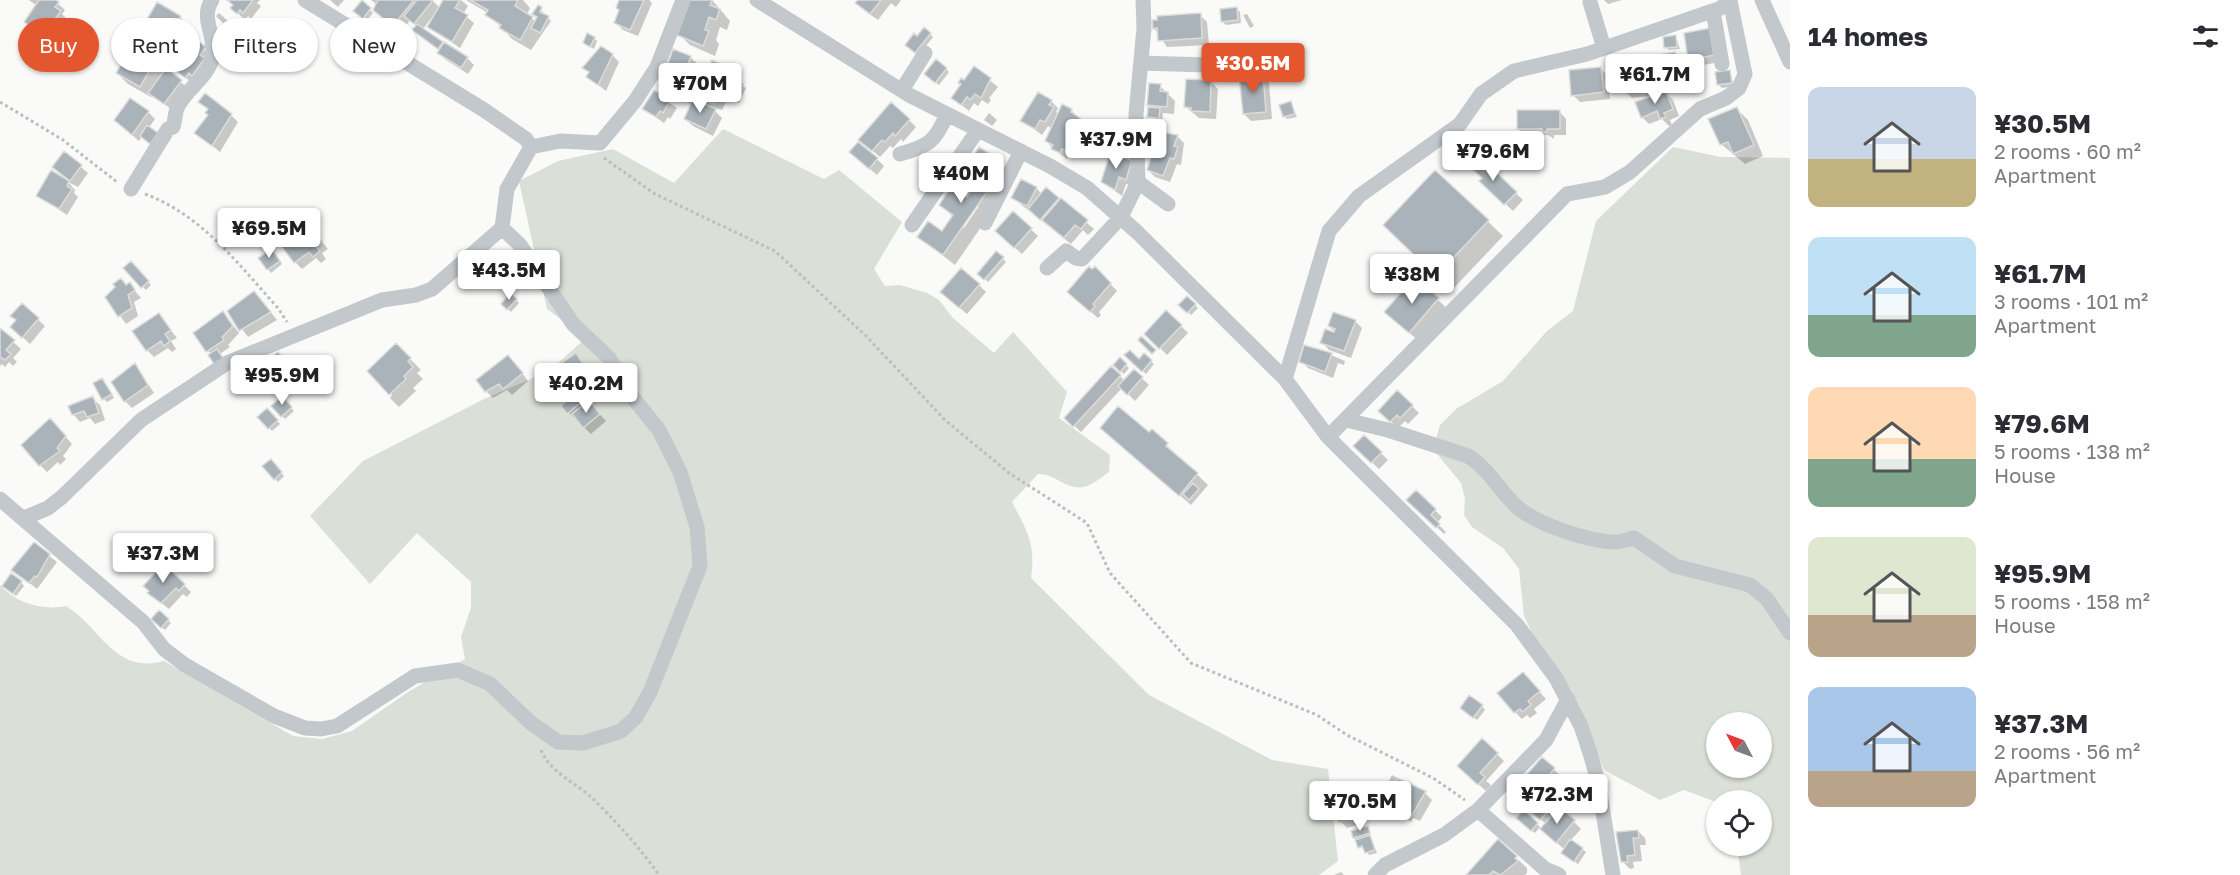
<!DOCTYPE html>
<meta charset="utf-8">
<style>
:root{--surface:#fff;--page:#f7f7f7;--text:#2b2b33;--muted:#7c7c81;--accent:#e4572e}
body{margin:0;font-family:"Golos Text",sans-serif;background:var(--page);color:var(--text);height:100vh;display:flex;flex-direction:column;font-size:22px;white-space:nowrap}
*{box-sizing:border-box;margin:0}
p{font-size:20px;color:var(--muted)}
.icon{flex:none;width:33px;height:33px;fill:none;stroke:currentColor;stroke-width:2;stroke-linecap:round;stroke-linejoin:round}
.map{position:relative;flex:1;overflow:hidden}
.side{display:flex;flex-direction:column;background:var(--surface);width:450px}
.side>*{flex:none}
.banner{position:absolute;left:18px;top:18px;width:570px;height:54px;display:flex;gap:12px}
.needle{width:39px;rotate:311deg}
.tools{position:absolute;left:1706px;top:712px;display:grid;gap:12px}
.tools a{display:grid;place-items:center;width:66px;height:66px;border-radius:50%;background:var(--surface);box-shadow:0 2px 4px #0004;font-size:30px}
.price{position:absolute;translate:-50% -51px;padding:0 14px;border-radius:6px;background:#fff;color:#222;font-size:20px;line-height:39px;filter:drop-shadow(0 2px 3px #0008)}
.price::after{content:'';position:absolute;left:50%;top:36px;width:18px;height:14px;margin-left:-9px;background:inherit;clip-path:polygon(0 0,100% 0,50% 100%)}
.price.active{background:var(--accent);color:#fff}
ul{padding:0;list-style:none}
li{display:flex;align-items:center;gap:18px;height:150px;padding:0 18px}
li span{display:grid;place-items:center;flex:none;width:168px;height:120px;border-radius:12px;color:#555}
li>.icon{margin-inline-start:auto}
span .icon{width:72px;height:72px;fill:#fffc;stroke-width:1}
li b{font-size:26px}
h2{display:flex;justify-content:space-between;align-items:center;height:72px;padding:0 18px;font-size:26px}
.tag{padding:0 21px;border-radius:27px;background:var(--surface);box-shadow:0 2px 4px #0004;font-size:21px;line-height:54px}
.tag.active{background:var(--accent);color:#fff}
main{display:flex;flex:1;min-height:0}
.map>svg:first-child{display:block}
</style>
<main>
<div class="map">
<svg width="1790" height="875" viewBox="0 0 1790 875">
<rect width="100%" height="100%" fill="#fafaf8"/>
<path fill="#dadfd7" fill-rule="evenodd" d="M723,129l101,50 15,-9 63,52 -28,47 11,17 15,-1 27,8 12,7 14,18 41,35 19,-21 54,60 -8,26 51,37 -1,17c-7,5 -17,13 -25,15 -19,3 -29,-14 -46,-13l-26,28c15,29 24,41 19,76l118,117 123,65 56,9 10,92 -19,14h-1319v-290c15,18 44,26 66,21 35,21 48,69 98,55l129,75 29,3 30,-8 56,-39 57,-33 -4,-22 10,-29v-26l-54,-49 -47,51 -60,-68 53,-55 121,-62 65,-28 37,-33 -39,-29 -28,-128 39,-20 55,-12 61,34z
M1673,147l48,10 69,1v717h-49l-4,-29h24v-45l-45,1 -32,-12 -24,10 -56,-30 -33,-80 -37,-53 -10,-21 -5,-47 -16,-21 -31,-21 -8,-12 1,-17 -4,-15 -28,-34 7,-24 16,-16 47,-28 44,-50 26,-20 23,-90zM1716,723h45v45h-45z"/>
<path fill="#0003" fill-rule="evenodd" d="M29,0h25l11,10 -3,4 5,5 -11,15 -4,-3 -6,7 -12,-9 3,-23z
M228,0h32l-3,3 4,3 -10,13 -3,-3 -3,4 -13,-12 2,-3z
M330,0h14l-6,7z
M371,0h61l8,8 4,-6 -3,-2h20l7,6 -5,8 11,9 -14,25 -31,-21 4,-11 -11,14 45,28 7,7 -6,9 -22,-14 -7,-7 2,-3 -24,-17v-7l-7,-6 -5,7 7,7 -9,10 -12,-11 -2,3 -9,-8 5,-5 9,8 2,-3 -13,-11 -4,-11z
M466,0h57l7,8 -3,7 9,7 2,-4 -4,-4 4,-7 13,14 -20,29 -19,-11 -24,-26z
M621,0h28l3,3 -14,33 -15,-6 -7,-7 5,-12z
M692,0h20l18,21 -3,9 -7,-3 -4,13 3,4 -4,12 -25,-11 -11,-11z
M859,0h42l-5,7 -5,-4 -13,17 -14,-10z
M1604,0h18l-14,4z
M362,2l11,11 -7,8 -11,-10z
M157,4l23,13 11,11 -4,7 25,21 -19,28 -23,-19 -3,6 21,17 -16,22 -19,-15 -2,2 -23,-13 -11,-11z
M1237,9l3,3 1,11 -15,2 -3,-3z
M219,13l10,9 -3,4 -10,-10z
M1247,14l7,12 -4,2 -7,-13z
M1200,15l7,7 2,23 -42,2 -13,-19 5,-6z
M1710,30l11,32 -25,4 -7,-7z
M930,34l3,3 -14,18 -9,-7 8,-10z
M1676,37l4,12 -11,1 -4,-3z
M594,38l3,3 -3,8 -10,-6z
M1675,54l7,7 3,22 -12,1 -13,-13 1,8 -5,1v6l-6,1 1,9 -19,2 -7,-7 28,-34 7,7z
M612,55l7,7 -13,29 -18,-14 2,-3 -6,-7z
M690,57l8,7 -5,13 9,7 11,-22 18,8 7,8 -2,4 10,6 -7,15 -11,-5 -6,12 -16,-5 -9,-9 2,-6 -10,-4 -3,-3 1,-3 -12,-4 -7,-7zM675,70l17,7 -1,3 -16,-6z
M974,68l24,19 -9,11 2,2 -3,4 -6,-4 -4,6 -4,-3 -5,8 -16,-13z
M1600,68l7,7 3,24 -30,3 -7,-7z
M946,69l3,3 -10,13 -10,-8z
M1730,71l4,15 -12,2 -3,-3z
M1262,76l7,7 3,36 -21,2 -7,-7z
M1211,82l7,7 -2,30 -17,-1 -13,-11z
M1160,86l15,15 -1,13 -11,-1 -1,8 -13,-5 3,-7 -4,-4z
M654,92l23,16 -7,11 -2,-2 -4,6 -20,-14z
M691,93l3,3 -2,4 23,11 7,7 -9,18 -20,-10 -8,-7 7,-14 -11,-7z
M1666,93l7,7 6,16 -9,4 2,5 -3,1 -7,-7 -13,5 -7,-7z
M1051,101l7,7 -2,4 3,3 12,-5 19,19 -13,29 -8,-3 -2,4 -14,-10 -6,-8 6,-12 -5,-3 -6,9 -20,-15z
M200,102l31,13 7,7 -18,30 -24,-19 14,-18 -1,-5z
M1290,103l7,14 -10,2 -3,-3z
M1737,109l11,11 15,36 -18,8 -24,-20z
M1559,111l7,8v16h-12v4l-6,-4 -22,1 -8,-7z
M148,112l7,7 -16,22 -16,-14z
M989,113l8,7 -5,6 -8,-6z
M909,120l7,7 -13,15 -2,-3 -8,9 -3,-2 -10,11 -13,-11z
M1152,124l3,8 22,4 7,7 -3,22 -4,-1 -7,18 -15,-5 -7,-7 4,-10 -4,-5 7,-19 -10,-3z
M1112,152l19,10 2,24 -7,-2 -4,12 -20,-14z
M64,153l24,20 -10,14 -10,-5 7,8 -1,3 4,4 -11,18 -29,-20 29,-16 -13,-12z
M993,158l11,11 -7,9 6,17 -48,70 -36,-28 23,-4 11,-16 -12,-12 26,-6 6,-9 -9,-9zM975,206h4l-15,22 -2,-2z
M858,159h19l7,7 -7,9z
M1480,159l43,41 -10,11 -32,-30 3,-3z
M1436,172l67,64 -51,54 -53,-50z
M1036,188l6,6 5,-5 47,40 -6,6 -5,-5 -12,14 -58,-46z
M1013,213l25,23 -16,18 -18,-16z
M308,225l20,24 -6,4 4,6 -5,4 -5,-5 -14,11 -7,-7z
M997,253l9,9 -18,20 -9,-9z
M275,254l7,10 -11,9 -3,-4z
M131,263l20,22 -5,5 -21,-22z
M1095,268l22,23 -18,21 2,3 -3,3 -22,-19z
M1415,279l34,31 -28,33 -24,-21z
M129,284l12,14 -7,4 4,14 -12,8 -19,-27z
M979,285l7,7 -19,22 -18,-15z
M511,295l8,8 -8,9 -8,-8z
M1187,298l11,10 -7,7 -11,-11z
M261,300l16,20 -29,17 -19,-26z
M22,305l23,21 -15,18 -11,-10 -2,-13z
M1167,312l21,21 -21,22 -21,-21z
M223,313l16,20 -11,12 2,2 -10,7 -8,1 -4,-4z
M159,315l18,23 -6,3 5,8 -4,3 -4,-4 -14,9 -7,-7z
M1355,321l7,7 -11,30 -22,-8 -7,-8 16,-7 -9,-9z
M0,330l21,19 -8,9 4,4 -4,4 -4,-4 -4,5 -3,-3 -2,2z
M396,345l25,25 -4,3 6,6 -10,9 3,3 -17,16 -9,-9 2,-3 -23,-24z
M576,355l16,21 -13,9 3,5 -3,2 27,29 -15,13 -28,-27 7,-6 -9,-9z
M1126,355l13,6 5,-6 10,9 -8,10z
M1331,355l14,6 -1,4 -6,-2 -5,15 -25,-10 -7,-7z
M1120,360l9,8 -5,6 -9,-9z
M285,361l20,23 -11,10 -5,-5 -8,7 -7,-8z
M135,364l19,29 -22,15 -7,-7z
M515,364l13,17 -16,14 -5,-5 -14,8 -7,-7z
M1111,368l14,13 9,-10 15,14 -14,16 -13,-13 -41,44 -15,-14z
M102,379l12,19 -7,4 -3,-3z
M92,398l8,7 5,15 -10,4 -5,-6 -10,4 -7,-8z
M282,398l12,13 -9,8 -12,-13z
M1412,406l7,7 -11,11 -3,-3 -7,7 -11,-10z
M267,410l13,14 -8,7 -13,-14z
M57,427l15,17 -9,12 3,3 -6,6 -2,-3 -11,10 -7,-7z
M1102,428l47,6 3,-3 56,54 -17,20z
M1364,437l24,23 -9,9 -24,-23z
M270,461l14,15 -6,6 -14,-16z
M1416,492l26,25 -5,6 9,9 -2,2 -36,-34z
M34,544l23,18 -20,27 -24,-19z
M164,566l27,26 -4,5 -4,-3 -14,15 -20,-16z
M21,582l3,4 -8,10 -9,-7z
M159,612l12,11 -6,7 -12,-11z
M1530,681l16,18 -12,10 3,4 -7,5 -3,-3 -5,4 -7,-7z
M1482,706l3,4 -8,10 -12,-9z
M1497,754l7,7 -18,20 5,4 -5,6 -20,-18z
M1542,759l19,17 -34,39 10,9 5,5 4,-5 -9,-8 13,-7 5,5 4,-5 15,13 7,7 -11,12 16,11 -8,12 -12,-8 -1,-6 -16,-14 -9,-9 -5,6 -17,-15 7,-7 -15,-16z
M1392,775l33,18 7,7 -12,21 -7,-3 -2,4 -22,-15 8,-15 -8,-11z
M1347,794l4,4 18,-4 7,7 4,12 -15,4 1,5 -19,6 -7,-7z
M1367,827l10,26 -8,2 -4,-6 -6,-2 -5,-10z
M1638,831l7,7 1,7h-6l2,16 -9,1 1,6 -4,1 -7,-7 -5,-28z
M1498,841l29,27v5l-2,2h-57z
M1341,872l3,3h-10z"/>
<path fill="#aab3b9" stroke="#dcdcda" stroke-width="1.5" d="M39,0h17l3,2 -4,5 6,4 -13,17 -4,-3 -6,7 -14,-10z
M227,0h26l-10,13 -3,-3 -3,4 -7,-6 3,-3z
M362,0l9,8 -8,11 -10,-8z
M378,0h36l-18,22 -2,-2 -3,5 -18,-15z
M417,0h16l-19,24 -10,-8z
M443,0h17l-5,8 13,7 -16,27 -25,-15z
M470,0h48l-3,6 18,11 -13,23 -21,-12 2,-3 -16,-10 3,-5z
M619,0h25l-14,30 -16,-7 5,-13 -3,-2z
M690,0h22l-2,5 10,4 -4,11 -7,-3 -4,13 4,1 -6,15 -26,-11z
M858,0h23l-11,14 -15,-11z
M157,2l24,14 -41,71 -24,-14z
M538,5l4,2 -2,5 9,4 -9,17 -9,-5 6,-11 -5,-3z
M1237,7l1,13 -17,2 -1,-13z
M1201,13l1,25 -44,3 -1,-13 -4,1 -1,-9h5v-4z
M401,21l9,8 -11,13 -9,-8z
M417,24l26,18 -5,7 -26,-19z
M924,27l7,6 -16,20 -10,-8 9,-12 3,3z
M1711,28l4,27 -27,5 -4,-27z
M587,33l8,4 -5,10 -7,-4z
M189,34l17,13 -6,8 5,3 -13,18 -3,-3 -4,5 -15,-12z
M1676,35l1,12 -13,1 -1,-11z
M444,42l24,15 -7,11 -24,-15z
M601,46l12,8 -15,31 -12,-8 3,-5 -7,-4z
M673,49l18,7 -7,19 -18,-6z
M1675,52l3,24 -14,2v-6h-5l-2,-17z
M1653,56l2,17h-6l1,6 -6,1v10l-21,2 -3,-33z
M936,59l11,9 -12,15 -11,-9z
M712,60l19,9 -16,35 -20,-8z
M974,66l17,12 -10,20 -6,-4 -5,6 -3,-3 -6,8 -10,-7 10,-14 -3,-1 3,-5 3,2z
M1601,67l3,25 -33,4 -2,-26z
M166,68l16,12 -18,24 -16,-11z
M1730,70l2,13 -15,2 -2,-13z
M688,74l10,4 -4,9 -10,-3z
M1263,74l3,38 -23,2 -4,-38z
M731,78l12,6 -7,17 -13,-5z
M1186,79l25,1 -1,32 -19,-1v-3l-7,-1z
M1149,83l12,1 -1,7 8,1 -1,15 -20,-2z
M685,88l7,4 -5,10 -8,-4z
M654,90l16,10 -7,13 -3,-2 -4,6 -14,-8z
M1666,91l7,18 -9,4 2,4 -6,2 -3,-8 -16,7 -6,-16z
M1038,92l14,8 -3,5 5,2 -9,15 -5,-2 -5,9 -15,-8z
M205,93l27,21 -20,32 -18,-13 14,-18 -3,-2 3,-4 -10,-7z
M130,98l19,13 -17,24 -18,-15z
M693,99l23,10 -10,20 -22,-10z
M1291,101l4,13 -12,3 -4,-12z
M891,102l19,17 -15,17 -2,-3 -8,9 -3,-2 -10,11 -14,-11z
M1062,104l10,5 -1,3 13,9 -14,31 -8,-3 -2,4 -9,-4 2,-4 -8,-4z
M1148,107l12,1 -1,10 -12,-1z
M1737,107l17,38 -21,9 -5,-12 -8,3 -12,-26z
M1517,110h43v19h-13v3h-5v-3h-25z
M1144,122h9l-1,12 -9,-1z
M147,125l11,8 -8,11 -10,-8z
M1155,131l23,4 -4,11 4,1 -4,12 -4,-1 -7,18 -16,-6 4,-13 -5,-1 2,-13z
M858,142l20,16 -9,11 -20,-17z
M979,147l15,9 -7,10 3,3 -3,3 6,4 -3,5 3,2 -50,72 -26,-18 11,-16 14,10 11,-16 -14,-10 12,-18 16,10 6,-9 -10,-7 8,-13 -4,-3z
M1111,150l7,2 -2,3 16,5 -6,20 -7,-3 -4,13 -14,-8z
M64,151l18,14 -12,16 -18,-14z
M1480,157l37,35 -13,13 -25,-24 3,-3 -12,-11z
M51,170l18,11 -2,5 5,3 -13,20 -23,-13z
M1435,170l54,50 -53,56 -53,-51z
M1021,179l16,8 -10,19 -16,-8z
M1046,187l13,11 -19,22 -12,-11z
M1061,198l27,22 -7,9 -6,-4 -11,13 -22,-18z
M1013,211l19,17 -18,20 -19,-17z
M308,223l14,19 -6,4 4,5 -7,6 -4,-5 -15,11 -14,-19z
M272,249l8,12 -13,9 -9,-12z
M996,251l8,6 -20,23 -7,-6z
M131,261l18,20 -8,7 -18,-20z
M1089,266l3,3 3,-3 16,17 -18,21 2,2 -5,6 -23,-20z
M961,268l19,16 -21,24 -19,-16z
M1415,277l24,21 -30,35 -25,-21z
M121,278l5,7 4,-3 5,8 -7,5 4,13 -14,9 -13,-20 10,-10 -2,-3z
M254,291l17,21 -32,19 -12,-20z
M510,293l7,6 -10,11 -6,-6z
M1187,296l9,8 -9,9 -9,-8z
M22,303l17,15 -17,20 -12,-11 6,-7 -6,-4z
M1166,310l16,15 -23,24 -15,-15z
M223,311l10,15 -11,11 2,3 -18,12 -13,-19z
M1333,312l23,8 -12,31 -24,-8 5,-14 9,3 1,-3 -7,-3z
M159,313l12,17 -6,4 5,7 -6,5 -3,-5 -15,10 -14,-20z
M0,328l15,12 -9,10 5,4 -6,6 -5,-3z
M1141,336l15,14 -4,4 -14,-14z
M396,343l15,15 -3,3 5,6 -9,9 2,3 -17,16 -22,-24z
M1304,345l28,8 -7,19 -26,-10z
M217,349l6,9 -9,6 -6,-9z
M1130,350l9,9 5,-6 8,7 -10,12 -18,-17z
M278,352l21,24 -13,12 -5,-6 -8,8 -14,-16 5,-5 -3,-3z
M576,353l10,15 -13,10 3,4 -16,11 -13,-20z
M508,355l15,18 -20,16 -4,-5 -14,8 -9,-12z
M1120,357l7,7 -7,8 -7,-7z
M135,363l13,22 -24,17 -13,-20z
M1111,366l10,9 -48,52 -9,-9z
M1134,369l9,8 -16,18 -9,-9z
M102,378l10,16 -10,6 -9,-17z
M580,390l6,8 -19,16 -6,-8z
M1397,390l16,15 -13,13 -3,-3 -7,7 -12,-11z
M93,396l6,17 -12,4 -3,-6 -12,4 -4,-9z
M282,396l10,11 -11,10 -10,-11z
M589,400l11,14 -17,14 -11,-14z
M1118,406l31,26 3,-3 16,14 -2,3 32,27 -19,23 -79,-68z
M267,408l11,12 -10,9 -11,-12z
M50,418l16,18 -9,12 3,3 -21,15 -18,-21z
M1364,435l18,17 -11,11 -18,-17z
M271,459l11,13 -8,8 -12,-14z
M1193,483l6,6 -10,11 -6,-6z
M1416,490l20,19 -5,6 9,9 -4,4 -30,-28z
M34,542l16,12 -13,23 -2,-1 -6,7 -18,-13z
M164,564l21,20 -6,7 -3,-3 -15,15 -14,-10 2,-2 -6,-5z
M11,573l11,8 -9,13 -11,-8z
M159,610l10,9 -8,9 -10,-9z
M1523,672l17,19 -12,10 3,4 -9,7 -2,-3 -6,4 -17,-20z
M1469,695l14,10 -10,13 -13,-10z
M1482,738l16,15 -18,20 5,4 -7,8 -21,-19z
M1542,757l13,11 -35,40 -11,-13z
M1397,778l29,13 -14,24 -6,-3 -3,4 -16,-9 9,-16 -4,-3z
M1347,793l2,4 20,-4 4,12 -14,5 1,5 -21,7 -7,-24z
M1542,801l9,7 -11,12 -8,-7z
M1559,807l16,13 -19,23 -16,-14z
M1524,810l14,13 -7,8 -15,-13z
M1368,826l2,7 -17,5 -2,-7z
M1638,830l1,8h-6l2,17 -8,1 1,6h-7l-5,-30z
M1370,835l5,15 -10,3 -3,-7 -4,2 -3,-8z
M1498,839l19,17 -2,2 3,3 -18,14 -7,-4 -4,4h-23z
M1570,839l13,9 -9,14 -13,-9z"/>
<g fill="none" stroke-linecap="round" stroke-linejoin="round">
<path stroke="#bbbfc2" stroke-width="3" stroke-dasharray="3 3" stroke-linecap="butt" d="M0,102l63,38 54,42
M604,158l51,36 120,57 91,85 79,84 64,53 78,50 23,50 81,90 126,52 30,20 86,43 32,22
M145,194c57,21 93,70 133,114l9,14
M541,750c9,22 33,32 50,47 24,23 49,51 68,78"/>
<path stroke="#c3c8cc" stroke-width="15" d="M305,0l179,110 42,29 5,8
M757,0l152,95 141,71 37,22 50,44 148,147 43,58 189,188 39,53 25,48 9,27 8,28 15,94
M1762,0l28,62
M1590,2l14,46
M1713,11l9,53
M1141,63l66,2
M902,90l23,-37
M900,154c29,-8 35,-12 47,-40
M1138,182l30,22
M131,189l37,-60 5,-2c2,-6 2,-13 4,-19 8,-18 29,-29 35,-49 6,-21 -13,-40 0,-59
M985,223l36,-72
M912,225l66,-95
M1047,268l19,-17 10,7 6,1 39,-42 17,-35 -2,-68 8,-86 -1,-28
M1285,379l44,-148 30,-35 101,-72 21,-30 33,-23 73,-17 134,-46 9,-8
M1346,420l42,10 80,26c21,13 31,34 48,50 19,18 74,36 100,36 6,0 12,-3 18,-4l41,28 75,19 17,14 23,34
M1328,437l239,-243 38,-7 25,-15 70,-63 26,-11 13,-10 6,-14 -15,-73
M0,499l143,123 21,27 21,16 89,51 31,12 16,1 16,-3 78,-50 43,-6 32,14 41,39 27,19 25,1 38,-12 15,-14 14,-25 50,-126 -3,-39 -17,-55 -21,-42 -29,-36 -21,-36 -36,-34 -53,-79 -18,-17
M24,518l24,-10 14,-11 79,-77 86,-57 155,-63 34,-5 16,-6 70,-61 5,-39 24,-42 29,-6 40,2 35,-42 22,-34 26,-67
M1478,810l67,59 14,6
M1375,875l10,-10 59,-30 34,-25 68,-70 22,-41"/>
</g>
</svg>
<div class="tools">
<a><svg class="needle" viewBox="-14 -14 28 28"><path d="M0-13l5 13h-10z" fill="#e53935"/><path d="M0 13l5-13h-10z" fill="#7c7c81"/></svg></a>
<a><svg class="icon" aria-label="locate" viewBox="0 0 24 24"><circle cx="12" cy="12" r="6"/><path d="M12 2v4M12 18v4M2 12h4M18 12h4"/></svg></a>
</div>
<b class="price active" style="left:1253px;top:94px">¥30.5M</b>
<b class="price" style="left:1655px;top:105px">¥61.7M</b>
<b class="price" style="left:700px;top:114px">¥70M</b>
<b class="price" style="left:1116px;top:170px">¥37.9M</b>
<b class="price" style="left:1493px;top:182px">¥79.6M</b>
<b class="price" style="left:961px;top:204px">¥40M</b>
<b class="price" style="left:269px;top:259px">¥69.5M</b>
<b class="price" style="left:509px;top:301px">¥43.5M</b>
<b class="price" style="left:1412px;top:305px">¥38M</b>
<b class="price" style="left:282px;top:406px">¥95.9M</b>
<b class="price" style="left:586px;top:414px">¥40.2M</b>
<b class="price" style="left:163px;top:584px">¥37.3M</b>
<b class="price" style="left:1557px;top:825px">¥72.3M</b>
<b class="price" style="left:1360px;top:832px">¥70.5M</b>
<div class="banner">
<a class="tag active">Buy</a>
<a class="tag">Rent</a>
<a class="tag">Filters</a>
<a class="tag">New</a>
</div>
</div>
<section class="side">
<h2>14 homes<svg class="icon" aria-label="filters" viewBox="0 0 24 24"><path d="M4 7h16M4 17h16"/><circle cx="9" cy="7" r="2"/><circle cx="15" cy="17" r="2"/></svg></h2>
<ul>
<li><span style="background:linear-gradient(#c9d6e8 60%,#c2b280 0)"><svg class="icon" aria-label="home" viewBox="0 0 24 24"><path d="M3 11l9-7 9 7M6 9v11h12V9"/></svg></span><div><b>¥30.5M</b><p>2 rooms · 60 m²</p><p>Apartment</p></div></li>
<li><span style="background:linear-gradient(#bfe0f5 65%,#7fa58c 0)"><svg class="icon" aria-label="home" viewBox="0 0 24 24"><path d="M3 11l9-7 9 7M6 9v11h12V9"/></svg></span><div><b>¥61.7M</b><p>3 rooms · 101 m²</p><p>Apartment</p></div></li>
<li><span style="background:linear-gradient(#ffd9b3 60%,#7fa58c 0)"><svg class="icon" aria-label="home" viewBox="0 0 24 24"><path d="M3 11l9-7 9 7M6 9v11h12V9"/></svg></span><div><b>¥79.6M</b><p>5 rooms · 138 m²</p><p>House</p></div></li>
<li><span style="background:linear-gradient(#dfe7d0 65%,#b9a48a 0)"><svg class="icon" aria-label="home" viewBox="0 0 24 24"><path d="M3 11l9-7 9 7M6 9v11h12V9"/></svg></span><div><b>¥95.9M</b><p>5 rooms · 158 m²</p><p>House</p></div></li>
<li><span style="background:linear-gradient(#a9c7e8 70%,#b9a48a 0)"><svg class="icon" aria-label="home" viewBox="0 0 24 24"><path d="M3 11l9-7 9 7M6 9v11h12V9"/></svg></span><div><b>¥37.3M</b><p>2 rooms · 56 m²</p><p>Apartment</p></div></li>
</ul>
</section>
</main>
